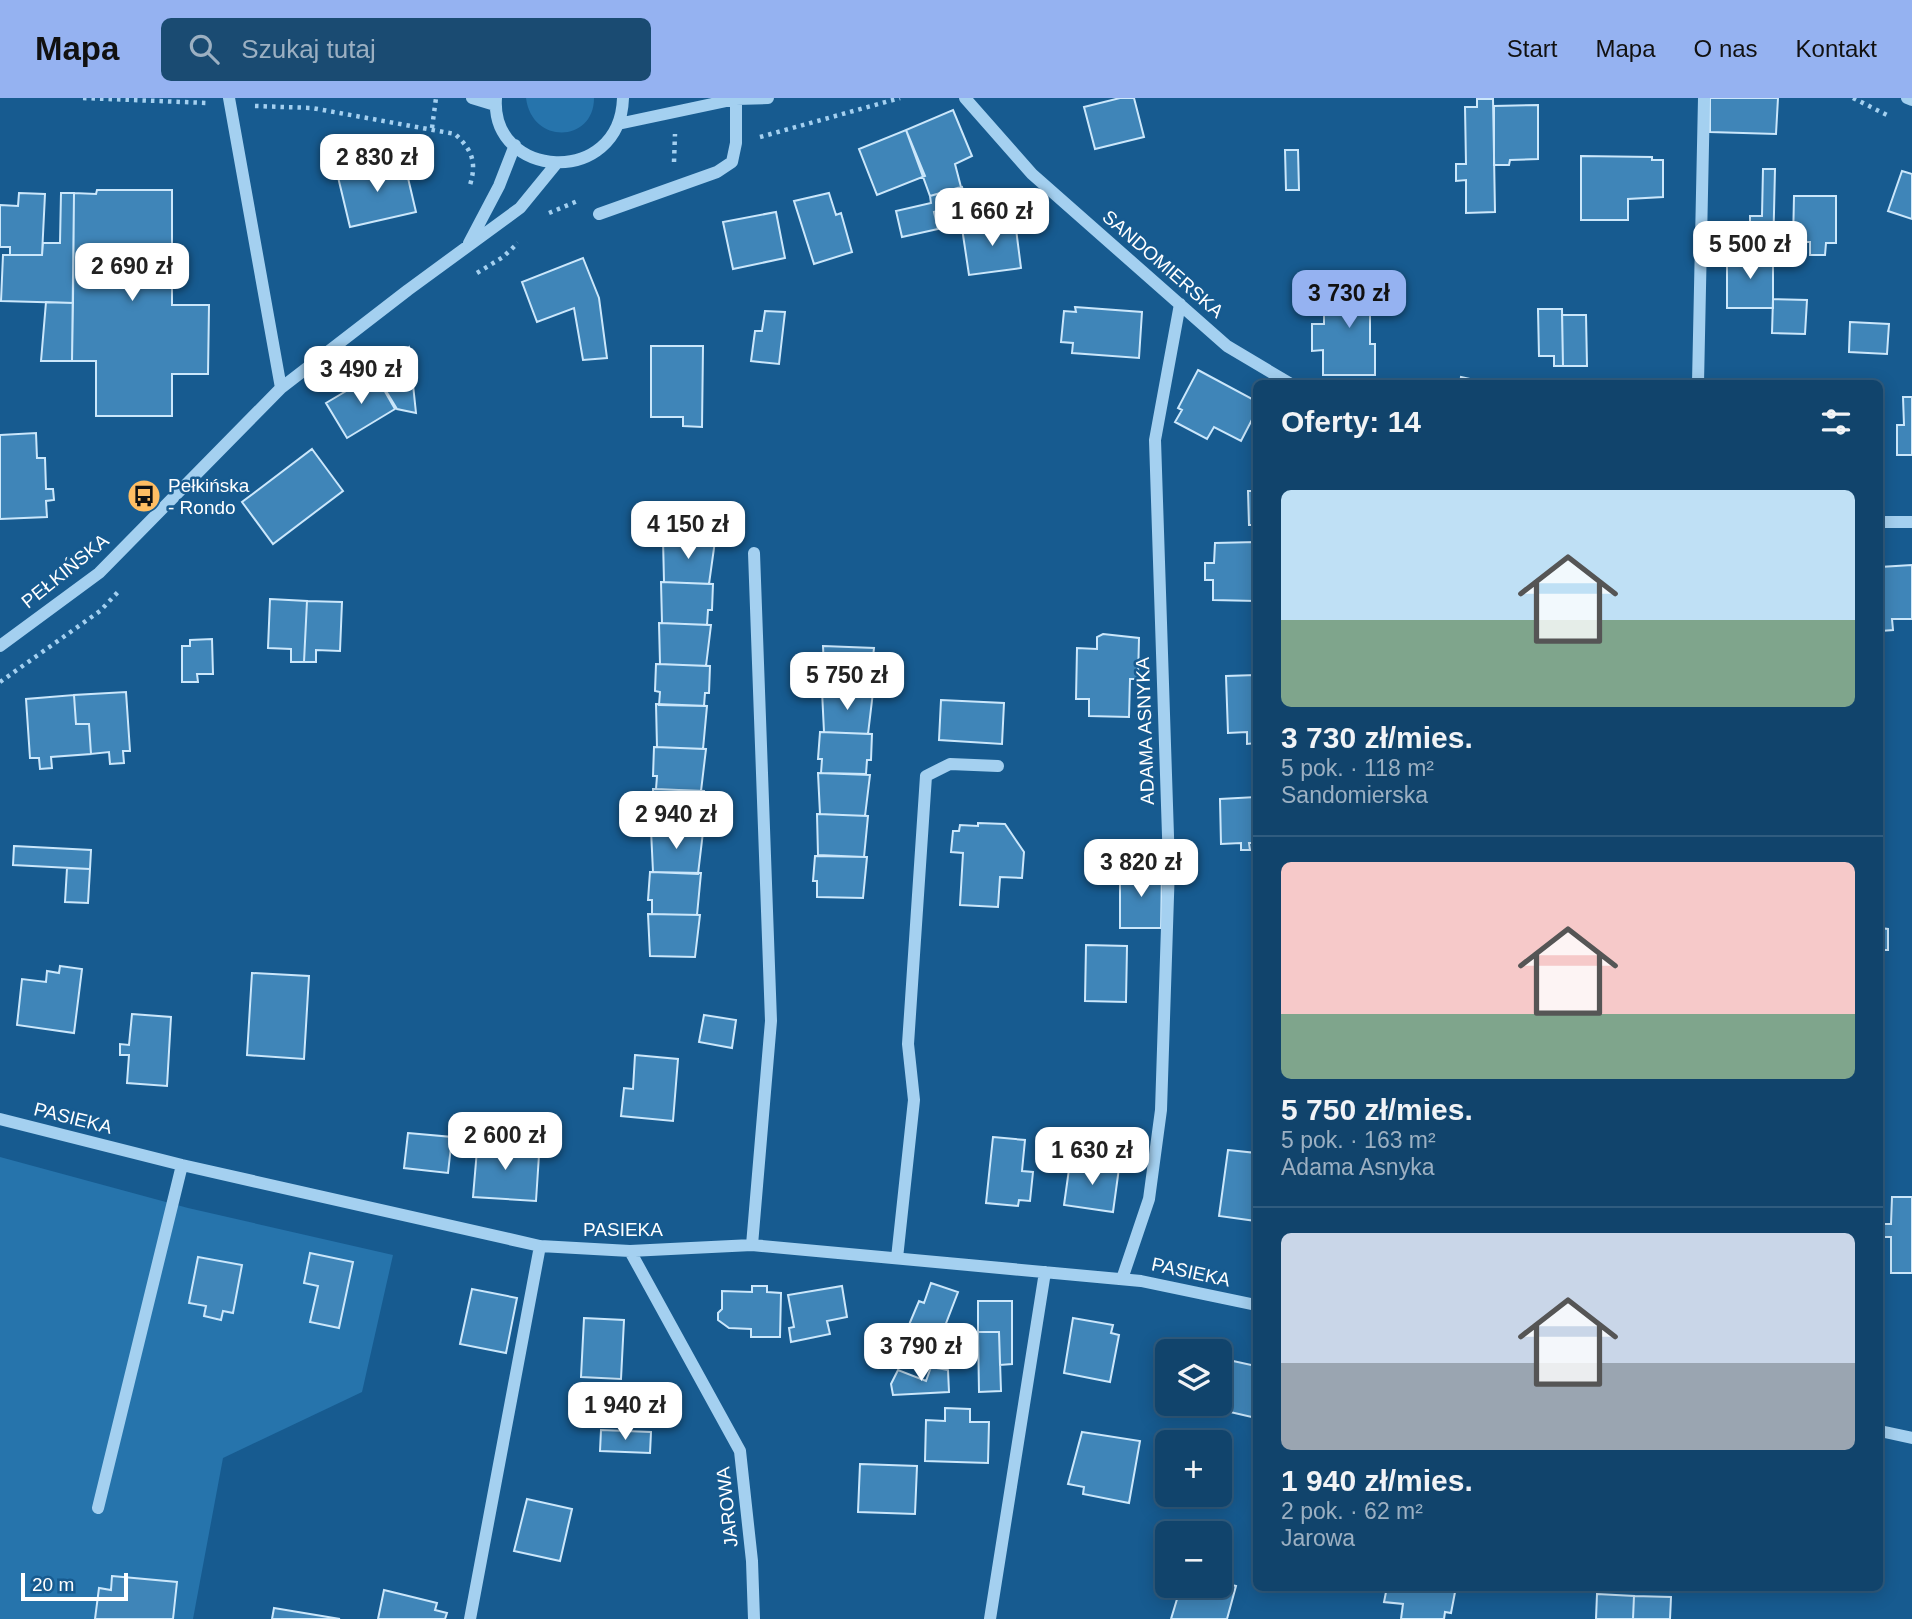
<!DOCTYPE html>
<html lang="pl">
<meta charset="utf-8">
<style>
:root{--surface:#11446c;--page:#1a4b72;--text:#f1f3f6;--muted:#9cb0c2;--line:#305c7f;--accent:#95b2f1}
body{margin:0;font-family:Arial,sans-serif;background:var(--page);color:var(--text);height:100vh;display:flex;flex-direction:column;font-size:26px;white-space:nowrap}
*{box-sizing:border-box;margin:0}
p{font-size:23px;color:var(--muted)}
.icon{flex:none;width:38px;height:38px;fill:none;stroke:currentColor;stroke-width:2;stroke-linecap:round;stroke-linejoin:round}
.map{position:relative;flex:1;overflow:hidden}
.details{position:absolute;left:1253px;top:282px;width:630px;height:1211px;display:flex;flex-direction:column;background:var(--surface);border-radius:10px;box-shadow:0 4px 18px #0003,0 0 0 2px var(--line)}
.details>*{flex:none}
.tools{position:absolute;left:1155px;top:1241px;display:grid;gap:14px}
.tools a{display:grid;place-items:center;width:77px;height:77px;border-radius:10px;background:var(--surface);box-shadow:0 4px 18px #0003,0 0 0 2px var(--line);font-size:35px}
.scale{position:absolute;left:21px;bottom:18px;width:107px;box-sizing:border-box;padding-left:7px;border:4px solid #fff;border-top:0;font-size:19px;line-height:24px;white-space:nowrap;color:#fff;-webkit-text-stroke:5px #175b90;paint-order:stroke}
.price{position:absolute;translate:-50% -60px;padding:0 16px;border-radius:14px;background:#fff;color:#222;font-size:23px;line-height:46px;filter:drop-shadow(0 2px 4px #0008)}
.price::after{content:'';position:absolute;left:50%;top:42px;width:21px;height:16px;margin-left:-10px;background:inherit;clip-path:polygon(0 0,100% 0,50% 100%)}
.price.selected{background:var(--accent);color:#111}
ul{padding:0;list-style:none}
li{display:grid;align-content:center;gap:14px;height:371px;padding:0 28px}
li+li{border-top:2px solid var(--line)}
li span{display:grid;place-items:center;height:217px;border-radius:10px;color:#555}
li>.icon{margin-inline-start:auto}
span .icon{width:126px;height:126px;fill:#fffc;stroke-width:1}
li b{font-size:30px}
h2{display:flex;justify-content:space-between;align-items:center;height:84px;padding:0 28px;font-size:30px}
header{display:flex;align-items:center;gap:42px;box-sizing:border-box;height:98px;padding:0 35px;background:var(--accent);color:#111}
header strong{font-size:33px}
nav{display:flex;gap:38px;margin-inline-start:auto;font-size:24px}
.search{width:490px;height:63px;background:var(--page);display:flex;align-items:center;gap:18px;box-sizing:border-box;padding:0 24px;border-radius:10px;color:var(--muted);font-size:26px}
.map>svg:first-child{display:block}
</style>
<header>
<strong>Mapa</strong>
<div class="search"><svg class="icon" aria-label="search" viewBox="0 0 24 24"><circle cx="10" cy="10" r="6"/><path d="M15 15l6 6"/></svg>Szukaj tutaj</div>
<nav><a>Start</a><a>Mapa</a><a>O nas</a><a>Kontakt</a></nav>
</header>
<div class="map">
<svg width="1912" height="1521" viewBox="0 0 1912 1521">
<rect width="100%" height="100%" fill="#175b90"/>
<path fill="#2674ac" d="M526,0h68c0,45 -62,47 -68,0z
M0,1059l188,51 205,47 -31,137 -139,66 -30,161h-193z"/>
<path fill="#3f85b8" stroke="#cbe7fb" stroke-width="2" d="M1120,0h14l10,39 -49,12 -11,-42z
M1710,0h68l-2,36 -66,-2z
M1477,1h16l2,113 -29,1v-33l-10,1v-17h10l-1,-57h12z
M1538,7v54l-28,1 -1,5h-15v-59z
M953,12l19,46 -17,8 6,23 -31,9 -24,-66z
M906,32l19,46 -48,19 -18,-46z
M1285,52h13l1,40h-13z
M1581,58l71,1v3h11v37l-35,2v21h-47z
M404,63l12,51 -66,15 -12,-50z
M1763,71h12l-2,86h-7l1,-8h-17v-31h12z
M1902,73l10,3v45l-24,-8z
M962,89l5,15 -33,10 4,17 -36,8 -6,-26 35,-8 -1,-7z
M97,92h75v115h37l-1,69h-36v42h-76v-55h-24l2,-168 22,1z
M19,95l26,1 -3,61h-32v-8h-10v-42l18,1z
M61,95h13l-1,110 -72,-2 2,-46h39l1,-12h17z
M829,95l7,22 5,-2 11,39 -38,12 -20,-63z
M1794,98h42v47h-10l-1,12h-15v-13h-17z
M776,114l9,46 -52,11 -10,-47z
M1015,123l6,47 -52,7 -7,-47z
M1757,149h10l-1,8h7v53h-46v-53l30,1z
M583,160l16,40 8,60 -24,2 -9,-52 -37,14 -15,-40z
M1343,176h32v37h-5v33h5v31h-52v-25l-11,1v-27h12v-15h19z
M1773,201l34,1 -2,34 -33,-1z
M46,204l27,1 -1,58h-31z
M1075,209l67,5 -3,46 -67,-5 1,-10 -12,-1 3,-31 12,1z
M1538,211h24l1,57h-9v-10h-15z
M765,213l20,1 -6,52 -28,-3 4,-30h7z
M1562,217h24l1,51h-24z
M1850,224l39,2 -2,30 -38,-2z
M651,248h52l-1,81 -19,-1v-9h-32z
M409,249l7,66 -19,-4 -25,-41z
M1198,272l58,31v11l-15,29 -27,-14 -7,12 -32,-17 7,-12 -4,-2z
M375,276l20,35 -48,29 -21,-35z
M1461,279l27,6h-28z
M1903,299h9v58h-15v-30h7z
M36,335l1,25h8l1,31h7l1,11 -8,1 1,16 -47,2v-84z
M312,351l31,42 -70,53 -31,-42z
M1248,393h8v34h-7z
M663,441l52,2 -6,43 -45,-2z
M1256,444v59l-43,-1v-20h-8v-17h9l1,-20z
M1912,467v54h-20l1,11 -12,1 -1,-64z
M661,484l52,2 -1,26h-4l-1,15 -45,-2z
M270,501l37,2 -3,61h-13v-13l-23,-1z
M307,503l35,1 -2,49 -24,-1v12h-12z
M659,525l52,2 -5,41 -46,-2z
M1103,536l36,4 -1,41h-8l-1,38 -40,-1v-17h-13l1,-51 20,1v-12z
M212,541l1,35h-16l1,8h-16v-36h8v-6z
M823,548l51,2 -5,44 -44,-1z
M656,566l54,2 -1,27h-4l-1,13 -45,-1 1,-13 -5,-1z
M1880,575h2l1,39h-3z
M1256,577v68l-9,1v-12l-19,1 -2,-57z
M822,593l51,1 -5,42 -44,-2z
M126,594l4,59h-7l1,12 -14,1 -1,-12 -18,2 -2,-30h-13l-2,-29z
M74,597l2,29h13l2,30 -40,3 1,11 -12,1 -1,-11h-9l-4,-59z
M941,602l63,3 -2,41 -63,-4z
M656,606l51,2 -4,43 -46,-2z
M820,634l52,2 -1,26h-4l-1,14 -45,-1 1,-14h-4z
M654,649l52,2 -5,42 -45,-2 1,-13h-4z
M818,675l52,2 -5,41 -45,-2z
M653,691l51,2 -4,41 -46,-2z
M1256,699v46h-7l1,7h-9v-7l-20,1 -1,-45z
M817,716l51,2 -4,41 -46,-2z
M978,725l27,1 19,28 -2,26 -22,-1 -2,30 -38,-2 3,-52 -12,-1 2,-21h6l1,-6 18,1z
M651,732l52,2 -5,42 -45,-2z
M14,748l77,4 -1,19 -77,-4z
M815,758l52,1 -4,41 -46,-1v-16h-4z
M67,770l23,1 -2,34 -23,-1z
M1120,773h42l-1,57h-41z
M650,774l51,1 -4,42 -45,-1v-14h-4z
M648,816l52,1 -5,42 -45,-1z
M1880,830l8,1v21h-8z
M1086,847l41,1 -1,56 -41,-1z
M60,868l22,3 -8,64 -57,-8 5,-46 24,3 1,-11 12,2z
M252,875l57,3 -5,83 -57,-4z
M132,916l39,3 -4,69 -40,-3 2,-28h-9v-11l9,1z
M704,917l32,5 -4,28 -33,-6z
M635,957l43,4 -5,62 -52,-5 3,-28 9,1z
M408,1035l44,4 -4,36 -44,-5z
M993,1039l32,3 -3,31 11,1 -3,29 -11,-1 -1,6 -32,-3z
M478,1040l37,3 -1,12 25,2 -3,46 -63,-4z
M1228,1052l28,3v68l-37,-5z
M1070,1064l49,6 -6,44 -49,-7z
M1892,1099h20v76h-21v-36h-8v-13h8z
M310,1155l43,9 -14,66 -29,-6 8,-36 -14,-3z
M198,1159l44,8 -9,48 -10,-2 -2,9 -17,-4 2,-10 -17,-3z
M931,1185l27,9 -23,60 -32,-13 16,-38 5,2z
M752,1188h15v6l14,1 -1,44h-29v-8l-22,-1 -11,-8v-7l4,-4v-18l30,1z
M842,1188l5,31 -20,4 3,13 -39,8 -2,-14 5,-1 -6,-32z
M472,1191l45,9 -11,55 -46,-9z
M978,1203h34v63l-12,1 -1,-33h-21z
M584,1220l40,2 -3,59 -40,-2z
M1073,1220l40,7 -2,8 8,2 -9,47 -46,-9z
M978,1234h21l2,59 -22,1z
M1224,1261l32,7v52l-43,-10 1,-4h6v-26z
M931,1269l17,3 1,22 -56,3 -2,-11 7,-14 28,11z
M945,1310l25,1v13h19l-1,41 -63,-2 1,-41 19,1z
M601,1332l50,2 -1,21 -50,-2z
M1082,1334l58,9 -11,62 -46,-9 1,-7 -16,-3z
M860,1366l57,2 -2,48 -57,-2z
M527,1401l45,10 -12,52 -46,-10z
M112,1478l65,6 -4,37h-78l4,-31 12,2z
M1220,1484l16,4 -9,33h-56l10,-33h39z
M1387,1489h69l-5,26 -6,-1 -1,7h-43l2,-15 -19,-2z
M384,1492l53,13 -2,7 12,3 -2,6h-67z
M1597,1496l37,2 -1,23h-37z
M1634,1498l37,1 -1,22h-37z
M274,1510l66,11h-68z"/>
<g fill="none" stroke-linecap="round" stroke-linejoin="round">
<path stroke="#a4d0f0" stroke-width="4.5" stroke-dasharray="3.5 5" stroke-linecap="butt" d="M83,0l125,5
M1853,0l36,18
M255,8l57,2 143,26c17,16 22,28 15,51
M432,30l4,-30
M760,39l140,-39
M674,64l1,-28
M549,115l31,-13
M477,175l26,-16 15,-14
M0,584l100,-71 18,-19"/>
<path stroke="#a4d0f0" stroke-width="12" d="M229,0l52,290
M472,0l23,7
M496,0c-6,81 124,90 127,0
M965,0l67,76 195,172 62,37
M1907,0l5,2
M618,26l118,-25 32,-1
M599,116l118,-42 15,-10 4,-19v-44
M469,145l30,-57 16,-41
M1698,285l6,-285
M1880,424h32
M0,548l99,-73 182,-185 127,-98 112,-82 36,-44
M0,1021l182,46 358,81 90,5 122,-6 389,36 115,24
M752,1147l19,-224 -17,-468
M630,1153l110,200 12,110 2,58
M897,1160l17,-158 -6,-56 18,-268 24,-12 48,2
M1122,1181l27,-80 12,-89 8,-244 -14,-426 25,-136
M1880,1333l32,7
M98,1410l84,-343
M470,1521l70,-373
M990,1521l55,-347"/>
</g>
<defs>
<symbol id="bus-disc" viewBox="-11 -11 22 22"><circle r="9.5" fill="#ffbe63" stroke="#175b90"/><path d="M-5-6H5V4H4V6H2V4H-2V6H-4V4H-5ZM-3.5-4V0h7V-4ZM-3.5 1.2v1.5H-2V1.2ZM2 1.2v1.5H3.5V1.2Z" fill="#111"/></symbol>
</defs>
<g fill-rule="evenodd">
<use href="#bus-disc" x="125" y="379" width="38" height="38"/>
</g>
<g text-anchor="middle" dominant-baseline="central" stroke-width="5" stroke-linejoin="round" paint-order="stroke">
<g font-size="19" fill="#fff" stroke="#175b90">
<text transform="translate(1163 166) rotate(41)">SANDOMIERSKA</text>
<text transform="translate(65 473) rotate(-39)">PEŁKIŃSKA</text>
<text transform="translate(1145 633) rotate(-92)">ADAMA ASNYKA</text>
<text transform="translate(73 1020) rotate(14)">PASIEKA</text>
<text x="623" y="1131">PASIEKA</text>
<text transform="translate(1191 1174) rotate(12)">PASIEKA</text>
<text transform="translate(727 1409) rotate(-96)">JAROWA</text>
</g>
<g font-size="19" fill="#fff" stroke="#175b90" text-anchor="start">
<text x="168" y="387">Pełkińska<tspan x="168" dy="22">- Rondo</tspan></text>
</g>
</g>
</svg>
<div class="tools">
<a><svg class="icon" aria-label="layers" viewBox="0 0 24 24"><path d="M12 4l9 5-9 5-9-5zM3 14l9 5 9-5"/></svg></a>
<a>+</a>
<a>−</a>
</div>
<div class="scale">20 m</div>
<b class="price" style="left:377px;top:96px">2 830 zł</b>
<b class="price" style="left:992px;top:150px">1 660 zł</b>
<b class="price" style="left:1750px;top:183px">5 500 zł</b>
<b class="price" style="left:132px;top:205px">2 690 zł</b>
<b class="price selected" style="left:1349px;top:232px">3 730 zł</b>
<b class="price" style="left:361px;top:308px">3 490 zł</b>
<b class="price" style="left:688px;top:463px">4 150 zł</b>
<b class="price" style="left:847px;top:614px">5 750 zł</b>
<b class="price" style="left:676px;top:753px">2 940 zł</b>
<b class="price" style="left:1141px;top:801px">3 820 zł</b>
<b class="price" style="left:505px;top:1074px">2 600 zł</b>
<b class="price" style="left:1092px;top:1089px">1 630 zł</b>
<b class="price" style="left:921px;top:1285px">3 790 zł</b>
<b class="price" style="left:625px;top:1344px">1 940 zł</b>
<section class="details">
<h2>Oferty: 14<svg class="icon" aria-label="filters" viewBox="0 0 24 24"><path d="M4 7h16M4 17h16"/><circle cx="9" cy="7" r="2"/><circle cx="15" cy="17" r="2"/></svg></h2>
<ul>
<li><span style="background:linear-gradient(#bfe0f5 60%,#7fa58c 0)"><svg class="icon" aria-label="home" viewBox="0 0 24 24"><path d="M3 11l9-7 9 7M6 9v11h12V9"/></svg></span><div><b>3 730 zł/mies.</b><p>5 pok. · 118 m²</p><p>Sandomierska</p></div></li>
<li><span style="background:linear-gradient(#f6c9c9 70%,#7fa58c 0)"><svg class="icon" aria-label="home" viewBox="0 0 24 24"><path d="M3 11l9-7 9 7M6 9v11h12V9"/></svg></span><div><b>5 750 zł/mies.</b><p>5 pok. · 163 m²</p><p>Adama Asnyka</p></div></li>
<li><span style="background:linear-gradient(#c9d6e8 60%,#9aa5b1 0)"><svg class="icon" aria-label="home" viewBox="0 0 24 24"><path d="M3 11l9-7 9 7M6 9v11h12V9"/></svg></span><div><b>1 940 zł/mies.</b><p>2 pok. · 62 m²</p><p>Jarowa</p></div></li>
</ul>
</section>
</div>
